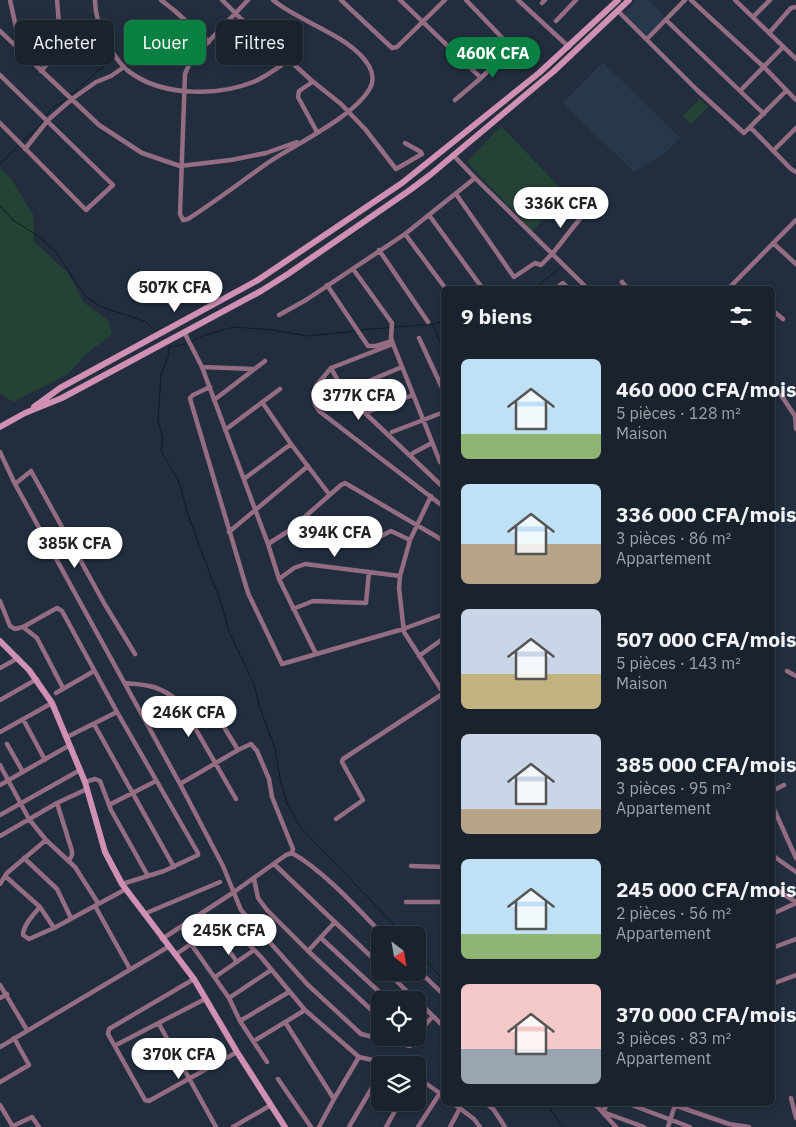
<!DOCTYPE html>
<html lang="fr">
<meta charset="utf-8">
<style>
:root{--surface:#1a222e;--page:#272f3a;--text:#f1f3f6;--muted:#9fa4aa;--line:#383f4a;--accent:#0b8043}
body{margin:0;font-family:"IBM Plex Sans",sans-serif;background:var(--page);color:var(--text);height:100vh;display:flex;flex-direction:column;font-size:19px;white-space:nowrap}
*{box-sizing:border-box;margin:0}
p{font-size:16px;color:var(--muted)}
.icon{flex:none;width:28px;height:28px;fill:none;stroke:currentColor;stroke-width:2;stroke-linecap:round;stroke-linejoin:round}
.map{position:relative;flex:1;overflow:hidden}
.details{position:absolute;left:441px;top:286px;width:334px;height:820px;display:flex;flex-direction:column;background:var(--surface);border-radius:8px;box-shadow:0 2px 8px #0003,0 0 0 1px var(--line)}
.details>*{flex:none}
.top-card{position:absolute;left:15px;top:20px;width:351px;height:45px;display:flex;gap:10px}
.needle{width:32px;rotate:149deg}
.buttons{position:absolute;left:371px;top:926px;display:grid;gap:10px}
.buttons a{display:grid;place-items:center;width:55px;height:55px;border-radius:8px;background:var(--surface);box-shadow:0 2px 8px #0003,0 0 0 1px var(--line);font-size:25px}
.price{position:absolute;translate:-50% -42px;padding:0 11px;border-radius:18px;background:#fff;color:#222;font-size:16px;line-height:32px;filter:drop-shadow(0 1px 2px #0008)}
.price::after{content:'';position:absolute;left:50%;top:30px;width:15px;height:11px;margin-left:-8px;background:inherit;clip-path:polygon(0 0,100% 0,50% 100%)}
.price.current{background:var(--accent);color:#fff}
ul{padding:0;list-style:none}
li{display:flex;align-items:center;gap:15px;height:125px;padding:0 20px}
li span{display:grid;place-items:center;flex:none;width:140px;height:100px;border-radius:8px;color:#555}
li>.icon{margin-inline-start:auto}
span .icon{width:60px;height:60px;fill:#fffc;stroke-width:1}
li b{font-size:21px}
h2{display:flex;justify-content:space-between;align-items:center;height:60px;padding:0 20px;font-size:21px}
.tag{padding:0 18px;border-radius:8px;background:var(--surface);box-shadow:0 2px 8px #0003,0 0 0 1px var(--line);font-size:18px;line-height:45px}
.tag.current{background:var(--accent);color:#fff}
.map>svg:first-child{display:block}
</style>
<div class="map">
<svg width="796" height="1127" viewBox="0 0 796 1127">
<rect width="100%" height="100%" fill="#222e3e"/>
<path fill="#27374c" d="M636,0h13l16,17 -19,19 -22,-23z
M603,62l77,76 -15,15 -31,19 -71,-69z"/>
<path fill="#254335" d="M700,99l8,8 -17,17 -8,-8z
M501,126l66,69 -35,36 -65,-69z
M0,168l11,11 22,35 1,28 34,31 16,30 24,17 4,14 -26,20 -18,20 -55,28 -13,-9z"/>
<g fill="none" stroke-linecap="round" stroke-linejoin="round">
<path stroke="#081f1f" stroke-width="1" d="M70,96l37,-33
M46,117l5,-8 16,-10
M22,142l18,-16 4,-6
M0,164l19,-19
M0,206l13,14 25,16 18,16 29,44 16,11 44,14 11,10
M534,289l26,-21
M433,325l11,27
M360,330l73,-6 11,-3
M191,342l14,-7 29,-8 38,3 36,6 48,-5
M185,344l-16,3v7l-8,21 -3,45 5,19 -2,12 18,31 10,36 32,85 8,29 25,52 5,21 16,44 6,35 7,22 12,21 104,108
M418,951l26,30
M547,1104l16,23"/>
<path stroke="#956d83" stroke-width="4.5" d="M10,0l7,32 8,23 74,70 43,28 38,13 51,-6 35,-7 31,-11
M95,0c0,15 5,30 13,44 6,12 14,24 26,31 32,21 85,21 119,7 13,-5 24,-14 36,-22
M161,0l14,11 34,31
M222,0l56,55 11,5 22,20v3l-12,8 -1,6 19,35
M248,0l-57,60 -6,14 -5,140 3,6 5,-1c28,-18 54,-38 81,-57 27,-18 86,-46 101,-74 4,-6 3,-15 -1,-22 -17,-30 -70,-44 -96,-66
M341,0l51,48 5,-1 48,-47
M400,0l81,78
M518,0l51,47
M691,0l73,67 32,33
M735,0l61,59
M542,3l3,-3
M618,11l78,78 48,44 42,-42
M753,17l17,-17
M666,20l98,94
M556,21l20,-21
M0,31l24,23
M769,33l22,-25 5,-1
M647,39l38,-39
M41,71l20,-23 -4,-48
M0,75l113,110 -27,25 -86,-87
M311,80l30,24 24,25 31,40 26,-15 -1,-2 -16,-9
M740,91l43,-44
M455,100l26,-22 29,-29v-3l-44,-46
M751,128l40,41 5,3
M25,149l23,-29 24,-21 24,-17 15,-6 13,-9
M773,151l23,-23
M453,155l22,23 113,111
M456,194l58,83 21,-14 6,2 12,-12 29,-37
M429,215l54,74
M405,234l41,55
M773,243l23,21
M379,250l49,72
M353,269l39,54 -1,15 2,6 47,118 4,3
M622,282l6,7
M327,285l41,61h8l16,-5
M555,289l8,-6 6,6
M728,289l68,-69
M772,310l11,9
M279,315l27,-15 99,-66 70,-56
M184,332l18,35 66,177 11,35 37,75
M419,338l25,54
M393,344l-62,24 -15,18 -3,8 2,10 4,7 125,96
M202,367l51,2
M331,368c9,16 18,37 34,45l48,-18
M210,387l-17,8 -3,3 1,4 57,191 34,71 121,-35 41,-15
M345,391l57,-24
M781,395l14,21 1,13
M214,400l51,-39
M262,402l29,42 38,50
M365,413l79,75
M225,430l55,-41
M392,432l52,-20
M0,452l15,32 165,300 43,82 18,44 66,74 54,50 49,12
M413,453l19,-10
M244,479l47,-35
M15,484l16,-13 73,132 31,51
M431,496l-21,44 -10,36 -1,12 5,44 40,62
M290,530l85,9 16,-8 19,9
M229,532l79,-66
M268,544l22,-14 51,-45 4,-2 99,58
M279,579l15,-11 11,-4 95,12
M0,601l10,25 5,3 8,-2 34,-19 5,3 55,101 81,141v2l-34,16 -42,13
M293,609l20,-8 53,2 3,-31
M23,627l14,11 26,50
M419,656l25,-18
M0,668l18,-10
M787,671l9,5
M125,683c26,2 34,3 55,19l56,97
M56,693l38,-22
M0,700l37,-21
M143,717l34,-17
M23,719l22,41
M94,724l80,143
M0,732l52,-29
M67,737l50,-25
M7,744l16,28
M238,750l13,-6 6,7 12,28 3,18 21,52 -1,4
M0,765l29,54 17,21 29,27 23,36
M85,782l10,-3 5,2 11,29 37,66
M180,784l58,-34 -30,-49
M0,785l70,-40
M772,791l12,-6
M57,803l15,48v4l-3,6
M109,805l47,-24
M773,807l23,51
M0,815l80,-45
M336,819l27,-19 -21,-38 1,-3 101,-66
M0,836l57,-33 30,-14
M772,855l24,17
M24,858l33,31 14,29
M274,864l106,101
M411,866l33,1
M5,876l35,31
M254,879l4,19 9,12 41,41 72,67
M0,884l7,-11 39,-33
M772,887l24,15
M406,902h38
M95,906l35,63
M144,914l76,-32
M772,914l24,-11
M54,928l-14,-21c-6,7 -17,18 -17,28l6,4 25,-11 72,-39
M213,928l24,34
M321,938l67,62
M162,939l72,-47 52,-37 6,-2c32,18 66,56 91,82
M191,944l38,54 11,23 27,41
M772,948l24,-9
M308,951l27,-29
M175,955l46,-32h7l33,34 44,53 54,47 -25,42 -15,28
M418,970l26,25
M387,972l29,28
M215,977l39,-27
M194,979l-85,50 -1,5 37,66 4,1 88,-49
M772,984l24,-9
M0,985l27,45
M0,998l7,-4
M229,998l42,-28
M418,1001l26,26
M240,1021l49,-29
M285,1022l49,77
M159,1024l57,103
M418,1026l8,-2 7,-8
M254,1041l51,-31
M116,1045l89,-46
M0,1047l168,-100
M359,1057l22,5 2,3
M418,1071l2,-5
M418,1078l26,18
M278,1079l33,48
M0,1082l29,-17 -15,-27
M791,1098l5,20
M454,1104l20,15 6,8
M487,1104l7,6 11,17
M595,1104l21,23
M607,1104l-4,8 41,15
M629,1104l61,23
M671,1104l58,20 20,3
M0,1105l13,22
M13,1126l19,-9 7,10
M233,1127l38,-22
M349,1127l31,-53
M386,1127l14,-25
M418,1127l22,-34
M450,1127l10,-19
M668,1127l7,-22"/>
<path stroke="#d090b4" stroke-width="6" d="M34,407l26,-19 198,-108 144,-97 137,-110 79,-73
M0,427l25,-14 37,-15 199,-107 27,-17 122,-84 20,-15 124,-104 75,-71
M0,641l29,29 23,33 33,79 20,70 17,32 72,95 43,73 48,75"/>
</g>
</svg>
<div class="buttons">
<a><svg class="needle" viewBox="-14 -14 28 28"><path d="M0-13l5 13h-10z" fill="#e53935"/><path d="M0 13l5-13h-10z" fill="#9fa4aa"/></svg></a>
<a><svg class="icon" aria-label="locate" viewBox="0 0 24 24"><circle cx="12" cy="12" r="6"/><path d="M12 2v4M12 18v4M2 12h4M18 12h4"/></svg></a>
<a><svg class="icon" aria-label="layers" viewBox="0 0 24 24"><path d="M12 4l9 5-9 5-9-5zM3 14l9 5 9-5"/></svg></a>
</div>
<b class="price current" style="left:493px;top:79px">460K CFA</b>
<b class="price" style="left:561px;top:229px">336K CFA</b>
<b class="price" style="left:175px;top:313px">507K CFA</b>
<b class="price" style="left:359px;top:421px">377K CFA</b>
<b class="price" style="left:335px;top:558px">394K CFA</b>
<b class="price" style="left:75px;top:569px">385K CFA</b>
<b class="price" style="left:189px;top:738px">246K CFA</b>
<b class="price" style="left:229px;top:956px">245K CFA</b>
<b class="price" style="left:179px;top:1080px">370K CFA</b>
<div class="top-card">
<a class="tag">Acheter</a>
<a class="tag current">Louer</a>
<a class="tag">Filtres</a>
</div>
<section class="details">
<h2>9 biens<svg class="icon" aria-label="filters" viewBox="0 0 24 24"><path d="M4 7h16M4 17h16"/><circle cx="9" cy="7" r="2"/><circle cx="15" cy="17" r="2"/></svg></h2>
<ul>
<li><span style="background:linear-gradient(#bfe0f5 75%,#8fb573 0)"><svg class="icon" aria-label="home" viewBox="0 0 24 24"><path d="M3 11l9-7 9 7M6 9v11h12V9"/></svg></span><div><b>460 000 CFA/mois</b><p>5 pièces · 128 m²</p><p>Maison</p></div></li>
<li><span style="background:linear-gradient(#bfe0f5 60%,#b9a48a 0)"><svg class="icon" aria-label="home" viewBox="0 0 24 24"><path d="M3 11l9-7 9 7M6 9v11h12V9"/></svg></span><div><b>336 000 CFA/mois</b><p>3 pièces · 86 m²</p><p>Appartement</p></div></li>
<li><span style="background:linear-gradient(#c9d6e8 65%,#c2b280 0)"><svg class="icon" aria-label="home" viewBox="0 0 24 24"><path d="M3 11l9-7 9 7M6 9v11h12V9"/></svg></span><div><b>507 000 CFA/mois</b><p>5 pièces · 143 m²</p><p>Maison</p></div></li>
<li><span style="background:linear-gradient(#c9d6e8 75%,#b9a48a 0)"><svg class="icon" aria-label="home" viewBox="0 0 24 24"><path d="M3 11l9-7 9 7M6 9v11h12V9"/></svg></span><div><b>385 000 CFA/mois</b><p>3 pièces · 95 m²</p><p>Appartement</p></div></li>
<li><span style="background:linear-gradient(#bfe0f5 75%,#8fb573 0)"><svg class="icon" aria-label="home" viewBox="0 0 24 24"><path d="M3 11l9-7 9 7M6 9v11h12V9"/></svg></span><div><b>245 000 CFA/mois</b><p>2 pièces · 56 m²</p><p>Appartement</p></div></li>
<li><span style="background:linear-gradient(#f6c9c9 65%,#9aa5b1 0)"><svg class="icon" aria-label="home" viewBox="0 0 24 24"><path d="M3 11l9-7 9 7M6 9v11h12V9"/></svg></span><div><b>370 000 CFA/mois</b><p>3 pièces · 83 m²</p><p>Appartement</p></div></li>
</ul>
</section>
</div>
